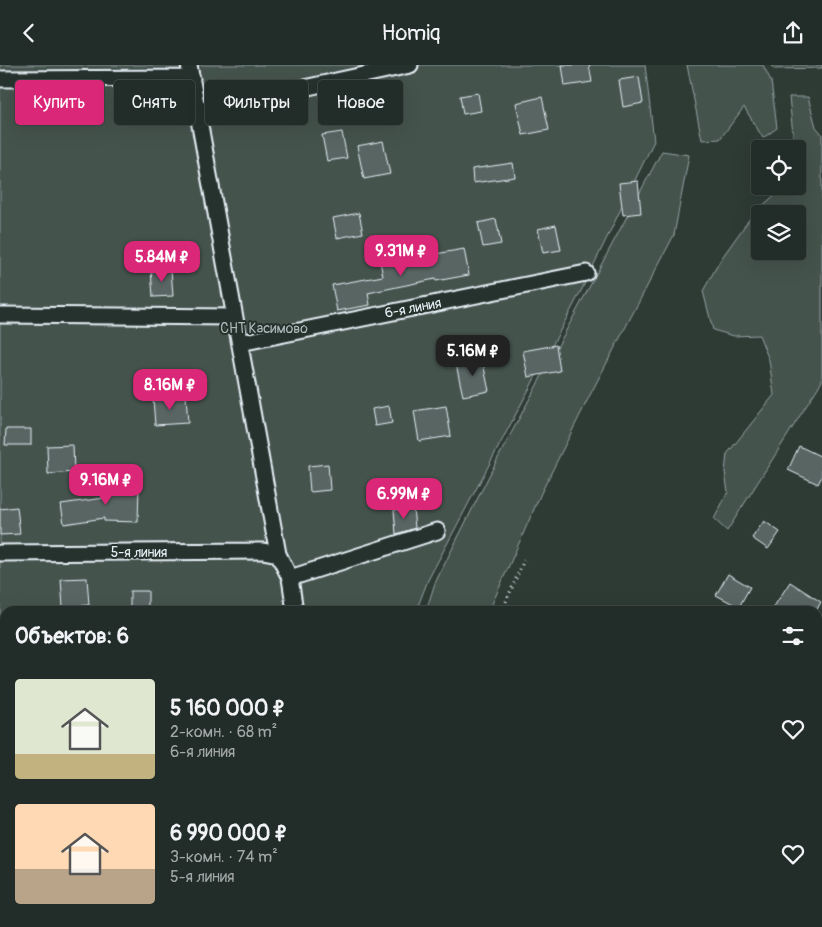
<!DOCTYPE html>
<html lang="ru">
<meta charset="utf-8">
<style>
:root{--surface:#222c28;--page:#2e3834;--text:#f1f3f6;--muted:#a2a7a8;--line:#3f4845;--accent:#db2777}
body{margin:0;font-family:Pangolin,sans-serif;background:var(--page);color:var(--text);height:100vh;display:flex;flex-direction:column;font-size:19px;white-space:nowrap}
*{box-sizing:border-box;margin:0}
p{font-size:16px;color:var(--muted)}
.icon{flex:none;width:28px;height:28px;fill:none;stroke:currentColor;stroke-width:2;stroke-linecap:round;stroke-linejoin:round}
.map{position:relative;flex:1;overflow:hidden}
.drawer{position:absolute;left:0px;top:541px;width:822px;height:321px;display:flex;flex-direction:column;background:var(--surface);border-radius:15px 15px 0 0;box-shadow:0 5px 20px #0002,0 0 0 1px var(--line)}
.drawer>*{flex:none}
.guide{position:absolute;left:15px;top:15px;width:500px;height:45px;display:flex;gap:10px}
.fabs{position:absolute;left:751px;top:75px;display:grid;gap:10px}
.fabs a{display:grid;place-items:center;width:55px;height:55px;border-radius:5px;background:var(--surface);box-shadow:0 5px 20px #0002,0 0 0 1px var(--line);font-size:25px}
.price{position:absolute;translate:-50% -42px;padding:0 11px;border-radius:10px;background:var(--accent);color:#fff;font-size:16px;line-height:32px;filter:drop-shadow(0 1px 2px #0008)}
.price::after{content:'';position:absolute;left:50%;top:30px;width:15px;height:11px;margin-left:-8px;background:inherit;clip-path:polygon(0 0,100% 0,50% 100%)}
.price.selected{background:#222;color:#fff}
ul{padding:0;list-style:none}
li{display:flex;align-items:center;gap:15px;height:125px;padding:0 15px}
li span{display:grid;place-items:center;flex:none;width:140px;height:100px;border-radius:5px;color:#555}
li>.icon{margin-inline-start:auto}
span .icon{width:60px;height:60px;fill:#fffc;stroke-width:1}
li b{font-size:21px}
h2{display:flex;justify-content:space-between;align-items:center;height:60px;padding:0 15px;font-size:21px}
.chip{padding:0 18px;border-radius:5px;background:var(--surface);box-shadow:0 5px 20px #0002,0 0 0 1px var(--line);font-size:18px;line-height:45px}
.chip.selected{background:var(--accent);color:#fff}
header{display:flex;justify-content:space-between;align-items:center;height:65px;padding:0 15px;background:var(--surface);font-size:22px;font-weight:600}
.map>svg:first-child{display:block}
</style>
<header><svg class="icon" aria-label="back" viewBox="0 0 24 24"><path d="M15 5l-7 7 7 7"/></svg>Homiq<svg class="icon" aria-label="share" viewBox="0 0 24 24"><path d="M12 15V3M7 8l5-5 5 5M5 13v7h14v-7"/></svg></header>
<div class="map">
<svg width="822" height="862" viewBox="0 0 822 862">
<rect width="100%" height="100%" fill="#2e3b35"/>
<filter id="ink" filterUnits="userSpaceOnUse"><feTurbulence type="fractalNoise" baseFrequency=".02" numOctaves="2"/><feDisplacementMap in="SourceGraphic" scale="10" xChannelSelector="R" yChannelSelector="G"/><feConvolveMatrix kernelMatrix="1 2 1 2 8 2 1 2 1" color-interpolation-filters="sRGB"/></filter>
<g filter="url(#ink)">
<path fill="#45524e" stroke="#96a2a3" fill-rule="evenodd" d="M0,0h645l9,76 -73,150 -153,289 -12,31h-411v312h368l3,4h-376z
M687,0h76l8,16 6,47 -14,10 -19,-31 -24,32 -18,1z
M772,0h50v3l-48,1z
M789,32h19l8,30 6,7v247l-95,150 -13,-12 14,-27 -3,-20 2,-18 47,-59 -5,-35 -10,-25 -25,1 -21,-6 -10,-39 18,-32 32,-45 32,-28h13v-37h-6l1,-15zM760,149h38v37h-38z
M662,86l27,4 -15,80 -83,158 -49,98 -53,120h-63l9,-28 63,-125z"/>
<path fill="#596563" stroke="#e8f1f8" d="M562,0h27l3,17 -27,4z
M639,12l4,26 -20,4 -4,-27z
M41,23h20v21h-20z
M478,28l3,18 -18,3 -3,-18z
M542,32l7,33 -26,5 -7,-32z
M342,67l5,26 -20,3 -5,-26z
M383,76l7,33 -26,5 -7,-33z
M513,98l2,14 -42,6 -1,-14z
M638,116l3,32 -18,2 -4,-32z
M359,148l4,20 -26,5 -4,-20z
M496,154l5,25 -18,3 -5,-24z
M556,160l5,25 -18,3 -5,-24z
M464,184l5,26 -33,6 -1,-2 -67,14 2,12 -33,6 -5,-26 51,-9 -3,-14 26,-5 1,2z
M171,204l2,27 -20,1 -2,-27z
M556,280l4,26 -32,6 -5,-26z
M482,293l7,33 -26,5 -7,-32z
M186,331l2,27 -33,2 -2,-27z
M389,341l3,17 -17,3 -3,-17z
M446,341l5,30 -32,5 -5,-30z
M6,364h25v16h-26z
M73,380l1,27 -26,2 -1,-28z
M799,381l23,11v19l-4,8 -30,-14z
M328,399l2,26 -20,2 -2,-26z
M104,420l35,1 -1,36 -34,-1v-3l-40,6 -3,-20 43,-6z
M17,442l3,27 -20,1v-26z
M413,443l2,20 -19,6 -2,-24z
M764,456l16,11 -12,17 -16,-11z
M728,509l22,13 -11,20 -23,-12z
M87,513l2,27 -26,2 -2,-28z
M790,517l31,20 -5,9h-45z
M130,526h18v18l-18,1z"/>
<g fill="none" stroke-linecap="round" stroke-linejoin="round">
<defs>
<path id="minor" d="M189,0l89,489 12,24 5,33
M0,14l192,-1
M198,46l212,-46
M0,250l235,2
M240,278l346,-70
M0,488l263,-2 15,3
M290,513l147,-47
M818,628l4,-8
M0,728h5
M383,858l2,4
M256,862l3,-4
M685,862l2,-4"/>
</defs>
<use href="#minor" stroke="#e8f1f8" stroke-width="19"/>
<path stroke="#e8f1f8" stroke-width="3" stroke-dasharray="1 4" stroke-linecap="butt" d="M502,546l22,-51"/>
<use href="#minor" stroke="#26332d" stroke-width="15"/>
</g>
</g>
<g text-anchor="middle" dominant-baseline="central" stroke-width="4" stroke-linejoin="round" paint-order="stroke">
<g font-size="14" fill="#e8f1f8" stroke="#26332d">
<text transform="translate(413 243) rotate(-11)">6-я линия</text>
<text x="139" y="487">5-я линия</text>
</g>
<g font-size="14" fill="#afb9bc" stroke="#26332d">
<text x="264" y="263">СНТ Касимово</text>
</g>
</g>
</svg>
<div class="fabs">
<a><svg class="icon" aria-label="locate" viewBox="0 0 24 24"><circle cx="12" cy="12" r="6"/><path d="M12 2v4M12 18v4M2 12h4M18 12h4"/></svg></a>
<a><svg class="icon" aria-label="layers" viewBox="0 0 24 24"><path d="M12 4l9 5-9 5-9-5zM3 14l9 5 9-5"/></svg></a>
</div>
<b class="price" style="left:401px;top:212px">9.31M ₽</b>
<b class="price" style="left:162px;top:218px">5.84M ₽</b>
<b class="price selected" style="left:473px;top:312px">5.16M ₽</b>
<b class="price" style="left:170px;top:346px">8.16M ₽</b>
<b class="price" style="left:106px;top:441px">9.16M ₽</b>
<b class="price" style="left:404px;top:455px">6.99M ₽</b>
<div class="guide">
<a class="chip selected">Купить</a>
<a class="chip">Снять</a>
<a class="chip">Фильтры</a>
<a class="chip">Новое</a>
</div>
<section class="drawer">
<h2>Объектов: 6<svg class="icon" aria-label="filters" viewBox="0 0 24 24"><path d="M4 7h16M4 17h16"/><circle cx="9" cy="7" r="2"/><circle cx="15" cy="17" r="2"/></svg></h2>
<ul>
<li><span style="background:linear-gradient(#dfe7d0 75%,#c2b280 0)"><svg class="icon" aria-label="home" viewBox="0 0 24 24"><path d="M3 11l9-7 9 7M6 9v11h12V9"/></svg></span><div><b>5 160 000 ₽</b><p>2-комн. · 68 m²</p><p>6-я линия</p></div><svg class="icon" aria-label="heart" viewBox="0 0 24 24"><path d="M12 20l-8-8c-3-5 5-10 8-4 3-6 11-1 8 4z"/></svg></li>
<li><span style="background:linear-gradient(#ffd9b3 65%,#b9a48a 0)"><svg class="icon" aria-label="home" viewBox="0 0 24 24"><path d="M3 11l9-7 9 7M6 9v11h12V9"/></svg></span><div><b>6 990 000 ₽</b><p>3-комн. · 74 m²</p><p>5-я линия</p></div><svg class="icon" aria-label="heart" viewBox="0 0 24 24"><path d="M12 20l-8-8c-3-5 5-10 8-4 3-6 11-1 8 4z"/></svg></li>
</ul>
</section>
</div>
